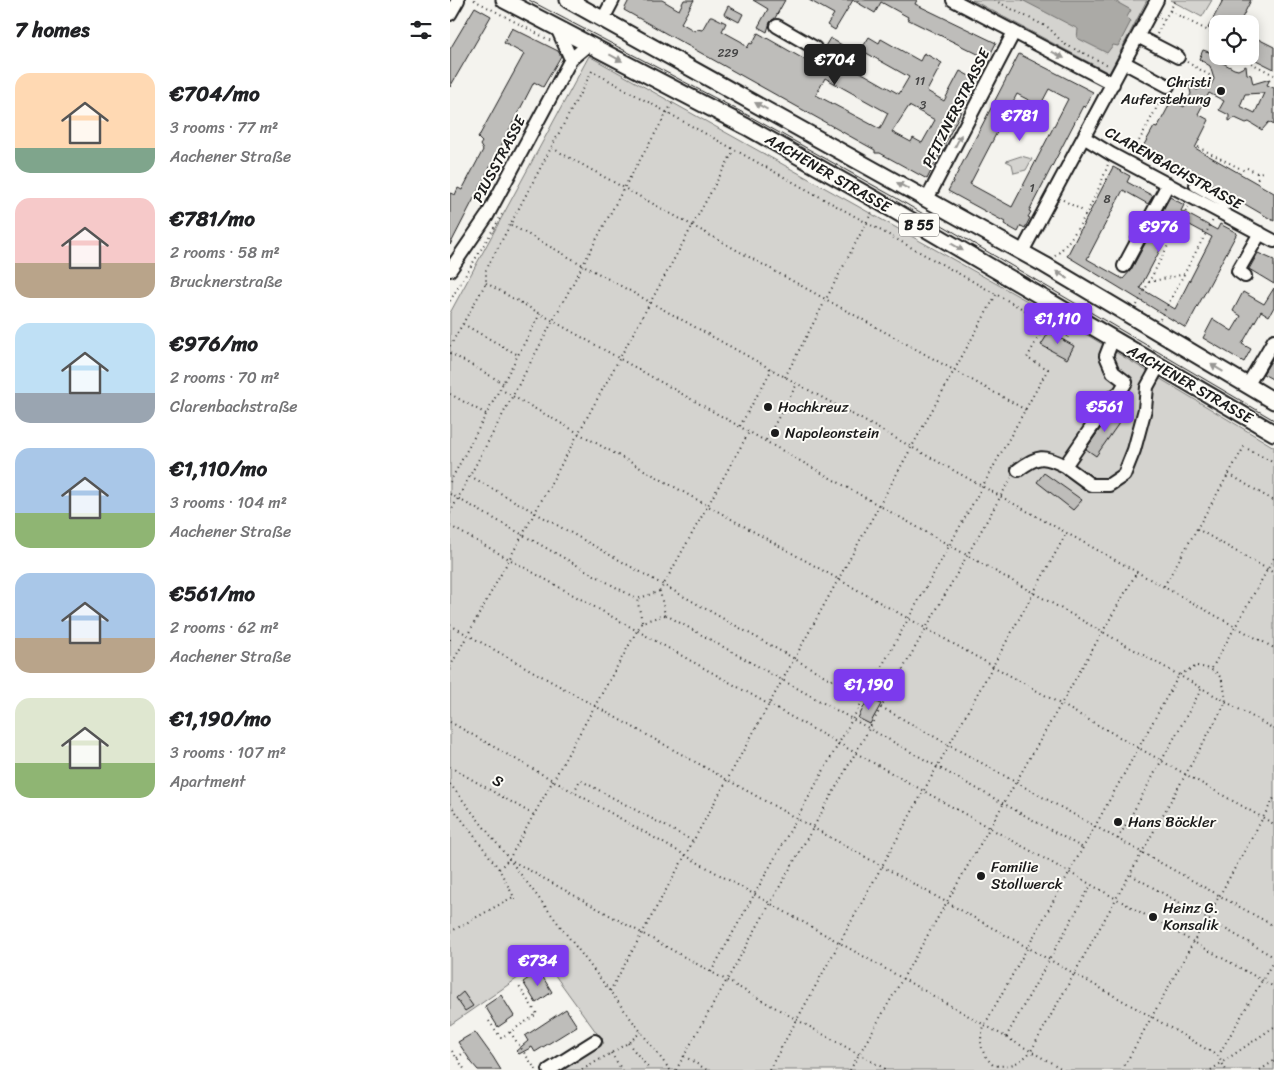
<!DOCTYPE html>
<meta charset="utf-8">
<style>
:root{--surface:#fff;--page:#f2f2f2;--text:#202124;--muted:#757577;--accent:#7c3aed}
body{margin:0;font-family:Sriracha,sans-serif;background:var(--page);color:var(--text);height:100vh;display:flex;flex-direction:column;font-size:19px;white-space:nowrap}
*{box-sizing:border-box;margin:0}
p{font-size:16px;color:var(--muted)}
.icon{flex:none;width:28px;height:28px;fill:none;stroke:currentColor;stroke-width:2;stroke-linecap:round;stroke-linejoin:round}
.map{position:relative;flex:1;overflow:hidden}
.drawer{display:flex;flex-direction:column;background:var(--surface);width:450px}
.drawer>*{flex:none}
.tools{position:absolute;left:759px;top:15px;display:grid;gap:10px}
.tools a{display:grid;place-items:center;width:50px;height:50px;border-radius:10px;background:var(--surface);box-shadow:0 2px 12px #0003;font-size:25px}
.price{position:absolute;translate:-50% -42px;padding:0 11px;border-radius:5px;background:var(--accent);color:#fff;font-size:16px;line-height:32px;filter:drop-shadow(0 1px 2px #0008)}
.price::after{content:'';position:absolute;left:50%;top:30px;width:15px;height:11px;margin-left:-8px;background:inherit;clip-path:polygon(0 0,100% 0,50% 100%)}
.price.selected{background:#222;color:#fff}
ul{padding:0;list-style:none}
li{display:flex;align-items:center;gap:15px;height:125px;padding:0 15px}
li span{display:grid;place-items:center;flex:none;width:140px;height:100px;border-radius:15px;color:#555}
li>.icon{margin-inline-start:auto}
span .icon{width:60px;height:60px;fill:#fffc;stroke-width:1}
li b{font-size:21px}
h2{display:flex;justify-content:space-between;align-items:center;height:60px;padding:0 15px;font-size:21px}
main{display:flex;flex:1;min-height:0}
.map>svg:first-child{display:block}
</style>
<main>
<section class="drawer">
<h2>7 homes<svg class="icon" aria-label="filters" viewBox="0 0 24 24"><path d="M4 7h16M4 17h16"/><circle cx="9" cy="7" r="2"/><circle cx="15" cy="17" r="2"/></svg></h2>
<ul>
<li><span style="background:linear-gradient(#ffd9b3 75%,#7fa58c 0)"><svg class="icon" aria-label="home" viewBox="0 0 24 24"><path d="M3 11l9-7 9 7M6 9v11h12V9"/></svg></span><div><b>€704/mo</b><p>3 rooms · 77 m²</p><p>Aachener Straße</p></div></li>
<li><span style="background:linear-gradient(#f6c9c9 65%,#b9a48a 0)"><svg class="icon" aria-label="home" viewBox="0 0 24 24"><path d="M3 11l9-7 9 7M6 9v11h12V9"/></svg></span><div><b>€781/mo</b><p>2 rooms · 58 m²</p><p>Brucknerstraße</p></div></li>
<li><span style="background:linear-gradient(#bfe0f5 70%,#9aa5b1 0)"><svg class="icon" aria-label="home" viewBox="0 0 24 24"><path d="M3 11l9-7 9 7M6 9v11h12V9"/></svg></span><div><b>€976/mo</b><p>2 rooms · 70 m²</p><p>Clarenbachstraße</p></div></li>
<li><span style="background:linear-gradient(#a9c7e8 65%,#8fb573 0)"><svg class="icon" aria-label="home" viewBox="0 0 24 24"><path d="M3 11l9-7 9 7M6 9v11h12V9"/></svg></span><div><b>€1,110/mo</b><p>3 rooms · 104 m²</p><p>Aachener Straße</p></div></li>
<li><span style="background:linear-gradient(#a9c7e8 65%,#b9a48a 0)"><svg class="icon" aria-label="home" viewBox="0 0 24 24"><path d="M3 11l9-7 9 7M6 9v11h12V9"/></svg></span><div><b>€561/mo</b><p>2 rooms · 62 m²</p><p>Aachener Straße</p></div></li>
<li><span style="background:linear-gradient(#dfe7d0 65%,#8fb573 0)"><svg class="icon" aria-label="home" viewBox="0 0 24 24"><path d="M3 11l9-7 9 7M6 9v11h12V9"/></svg></span><div><b>€1,190/mo</b><p>3 rooms · 107 m²</p><p>Apartment</p></div></li>
</ul>
</section>
<div class="map">
<svg width="824" height="1070" viewBox="0 0 824 1070">
<rect width="100%" height="100%" fill="#f4f3ee"/>
<filter id="ink" filterUnits="userSpaceOnUse"><feTurbulence type="fractalNoise" baseFrequency=".02" numOctaves="2"/><feDisplacementMap in="SourceGraphic" scale="10" xChannelSelector="R" yChannelSelector="G"/><feConvolveMatrix kernelMatrix="1 2 1 2 8 2 1 2 1" color-interpolation-filters="sRGB"/></filter>
<g filter="url(#ink)">
<path fill="#d4d3cf" stroke="#787876" d="M522,0h175l-38,73z
M720,0h42l-10,17z
M139,56l483,270 202,121v623h-713l43,-27 -60,-83 -94,65v-712z
M571,156l11,3 -6,11 -12,3 -2,-9 -6,-3z"/>
<path fill="#abaaa6" stroke="#72716f" d="M572,0h91l18,10 -4,7 4,4 -13,25 -5,-1 -6,8 -30,-15 1,-9z"/>
<path fill="#bebdba" stroke="#1c1c1c" fill-rule="evenodd" d="M179,0h33l17,10 5,-10h10l-13,23 14,8 2,-2 5,1 8,-14h2l14,7 -4,8 20,11 5,6 3,-5 2,1 6,-11 56,32 16,-27 12,7 -13,21 14,8 5,-9 51,29 10,-17 -48,-27 8,-13 10,6 2,-4 39,22 4,-8 18,10 -15,28 17,10 16,-30 17,9 -50,99 -47,-26h-5v-3l-20,-11 -231,-129zM375,78l63,35 -8,16 -64,-34zM459,106l26,14 -13,23 -9,-5 -2,4 -19,-10z
M303,0h32l-10,18 -5,4 -3,10 -9,-5 10,-18z
M359,0h44l-18,30 -8,-5 7,-11z
M403,0h64l-2,4 81,39 -8,16 -81,-40 1,-2 -27,-15 -6,11z
M773,0h28l-12,24h-21v9l-10,-5z
M278,6l15,8 -4,8 -15,-8z
M25,7l16,9 -41,71v-38z
M62,28l46,23 3,5 -18,31 -9,-5 -84,163v-52l5,2 3,-7 4,2 21,-40 -3,-5 2,-3 -4,-4 46,-84 -20,-11z
M800,35l24,12v22l-24,-12z
M753,50l18,6v6l13,7 4,1 8,-4 1,8 4,1 2,9 17,-5 -3,6 7,3v37l-5,-3 -7,8 -13,-8 -3,1 -11,-5 -6,3v-6l-10,-5 5,-9 -15,-8 -11,21 11,6 -14,28 79,45v28l-74,-43h-7l-52,-28 13,-23 3,1 15,-28 12,7 7,-13 -2,-9 8,5 7,-3 5,2 5,-10 -4,-13 -11,-7zM814,93l-9,20 -15,-7 5,-12z
M569,54l74,38 -8,16 -2,-2 -54,105 2,1 -3,5 2,1 -5,10 -4,-2 -3,6 -14,-8 1,-2 -57,-31zM599,89l19,10 -56,108 -42,-23 47,-90 23,12z
M663,167l17,9 -3,6 26,14 -5,8 -25,-14 -36,69 16,9 20,11 8,-9 39,-73 14,8 -3,6 12,6 24,13 3,-6 17,9 -51,95 -119,-72zM727,218l35,19 -37,72 -35,-21z
M808,253l16,7v24l-25,-15z
M824,288v19l-5,9 -8,-5 -19,33 9,5 -7,13 -41,-24 10,-19 19,12 9,-15 -8,-5 10,-19 21,12z
M599,332l25,14 -7,13 -26,-14z
M824,356v24l-11,-6z
M664,409l10,7 -28,40 -10,-7z
M594,473l38,27 -9,10 -36,-28z
M419,697l12,7 -11,20 -12,-6z
M89,971l13,21 -16,11 -13,-21z
M13,992l10,14 -8,5 -9,-13z
M51,995l13,21 -16,11 -13,-21z
M116,1009l11,17 -42,26 -3,-5 -13,7 -3,-3 12,-10 -3,-5z
M25,1032l18,25 8,13h-23l-6,-7 -14,-21z"/>
<g fill="none" stroke-linecap="round" stroke-linejoin="round">
<defs>
<path id="minor" d="M503,0l160,84
M0,14l8,-14
M153,19l10,-19
M327,26l38,22
M107,28l14,31
M689,37l39,20
M675,63l43,23
M635,138l26,16 163,87
M746,185l32,18
M477,199l87,-167
M572,252l135,-252
M674,266l44,-82
M0,270l37,-54 84,-157 18,-15
M795,276l-7,-5 22,-38
M797,386l27,-46
M615,466l26,19h18l15,-10 10,-25 11,-41 2,-22 12,-22
M568,470c20,-15 26,-15 47,-4l46,-67 9,-7 6,-10 -13,-10 -7,-16 7,-18
M99,1070l46,-29"/>
<path id="major" d="M54,0l243,127 131,74 396,232
M118,0l477,265 229,136"/>
</defs>
<use href="#minor" stroke="#1c1c1c" stroke-width="16"/>
<use href="#major" stroke="#1c1c1c" stroke-width="19"/>
<path stroke="#1c1c1c" stroke-width="2" stroke-dasharray="1 4" stroke-linecap="butt" d="M24,0l77,41
M544,0l55,28 15,16 44,21
M720,11l48,25
M710,18l4,2 12,-20
M707,34l7,-14
M788,56l36,19
M737,62l24,14
M748,147l47,24
M102,148l474,262
M682,154l31,-58
M797,168l10,5 6,-1
M807,173l1,8
M613,200l22,12
M61,225l763,423
M605,256c22,-19 44,-64 53,-92
M699,282l36,-8
M36,283l788,446
M0,301l53,-88
M687,305l51,-98
M710,319l53,-99
M13,324l55,31
M614,341l7,-8
M0,346l36,-63v-13l106,-199 476,263 4,-6
M0,353l53,30
M335,377l87,-165
M50,389l774,435
M0,394l36,20
M290,426l32,-57
M316,440l31,-56
M779,474l45,27
M20,476l394,222
M0,482l90,-168
M0,494l187,105
M0,513l174,-325 49,-86
M0,526l824,461
M747,529l77,44
M714,586l80,-139 30,16
M216,615l417,233
M192,621l-5,-22 23,-8
M0,625l702,392 66,39 8,14
M0,639v3
M747,666c25,4 26,12 29,36l-195,349c-10,12 -22,17 -38,14 -13,-13 -15,-24 -8,-41l194,-349z
M0,667l284,-517
M762,668l62,-110
M431,707l393,219
M0,722l614,348
M0,767l84,48
M0,784l59,75 378,211
M124,792l6,-12 113,61
M0,804l49,65 17,32
M668,839l84,-151
M49,869l10,-10
M681,875l143,82
M0,932l63,-35
M261,972l337,-603 -21,-11 19,-35
M160,991l386,-696
M39,1021l12,17 36,-24 -19,-29
M60,1032l26,38
M556,1037l85,-152
M178,1043l22,27
M2,1051l13,19
M161,1053l11,17
M234,1056l23,14
M768,1056l56,-96
M7,1058l5,-4
M132,1070l46,-27 13,-11
M220,1070l-161,-211 133,-237 23,-7 -5,-24 89,-159
M226,1070l335,-592
M319,1070l297,-536
M400,1070l287,-498
M672,1070l152,-272
M761,1070l63,-43
M810,1070l14,-9"/>
<use href="#minor" stroke="#fdfcf7" stroke-width="12"/>
<use href="#major" stroke="#fdfcf7" stroke-width="15"/>
<path stroke="#1c1c1c" stroke-width="1" d="M79,0l222,117 145,81 378,222"/>
</g>
<defs><path id="oneway-solid" d="M-6-.8H1V-3.2L6.5 0L1 3.2V.8H-6Z" transform="scale(1.25)"/></defs>
<g fill="#989794">
<use href="#oneway-solid" transform="translate(608 55) rotate(28)"/>
<use href="#oneway-solid" transform="translate(166 58) rotate(28)"/>
<use href="#oneway-solid" transform="translate(311 106) rotate(-151)"/>
<use href="#oneway-solid" transform="translate(508 141) rotate(-63)"/>
<use href="#oneway-solid" transform="translate(453 186) rotate(-151)"/>
<use href="#oneway-solid" transform="translate(507 247) rotate(31)"/>
<use href="#oneway-solid" transform="translate(612 275) rotate(-149)"/>
<use href="#oneway-solid" transform="translate(767 368) rotate(-149)"/>
</g>
</g>
<g fill="#1c1c1c" stroke="#fdfcf7" stroke-width="2">
<circle cx="771" cy="91" r="5"/>
<circle cx="318" cy="407" r="5"/>
<circle cx="325" cy="433" r="5"/>
<circle cx="668" cy="822" r="5"/>
<circle cx="531" cy="876" r="5"/>
<circle cx="703" cy="917" r="5"/>
</g>
<g text-anchor="middle" dominant-baseline="central" stroke-width="4" stroke-linejoin="round" paint-order="stroke">
<g font-size="12" fill="#444">
<text x="278" y="53">229</text>
<text x="470" y="81">11</text>
<text x="473" y="105">3</text>
<text x="582" y="188">1</text>
<text x="657" y="199">8</text>
</g>
<rect fill="#fdfcf7" stroke="#605f5e" stroke-width="1" x="449" y="213.5" width="40" height="23" rx="4"/>
<g font-size="14" font-weight="bold" fill="#1c1c1c">
<text x="469" y="225">B 55</text>
</g>
<g font-size="15" fill="#1c1c1c" stroke="#fdfcf7" text-anchor="start">
<text x="761" y="82" text-anchor="end">Christi<tspan x="761" dy="17">Auferstehung</tspan></text>
<text x="328" y="407">Hochkreuz</text>
<text x="335" y="433">Napoleonstein</text>
<text x="678" y="822">Hans Böckler</text>
<text x="541" y="867">Familie<tspan x="541" dy="17">Stollwerck</tspan></text>
<text x="713" y="908">Heinz G.<tspan x="713" dy="17">Konsalik</tspan></text>
</g>
<g font-size="15" fill="#1c1c1c" stroke="#fdfcf7">
<text transform="translate(506 108) rotate(-63)">PFITZNERSTRASSE</text>
<text transform="translate(49 159) rotate(-62)">PIUSSTRASSE</text>
<text transform="translate(724 168) rotate(29)">CLARENBACHSTRASSE</text>
<text transform="translate(378 173) rotate(30)">AACHENER STRASSE</text>
<text transform="translate(740 384) rotate(30)">AACHENER STRASSE</text>
<text transform="translate(48 781) rotate(29)">S</text>
</g>
</g>
</svg>
<div class="tools">
<a><svg class="icon" aria-label="locate" viewBox="0 0 24 24"><circle cx="12" cy="12" r="6"/><path d="M12 2v4M12 18v4M2 12h4M18 12h4"/></svg></a>
</div>
<b class="price selected" style="left:385px;top:86px">€704</b>
<b class="price" style="left:570px;top:142px">€781</b>
<b class="price" style="left:709px;top:253px">€976</b>
<b class="price" style="left:608px;top:345px">€1,110</b>
<b class="price" style="left:655px;top:433px">€561</b>
<b class="price" style="left:419px;top:711px">€1,190</b>
<b class="price" style="left:88px;top:987px">€734</b>
</div>
</main>
